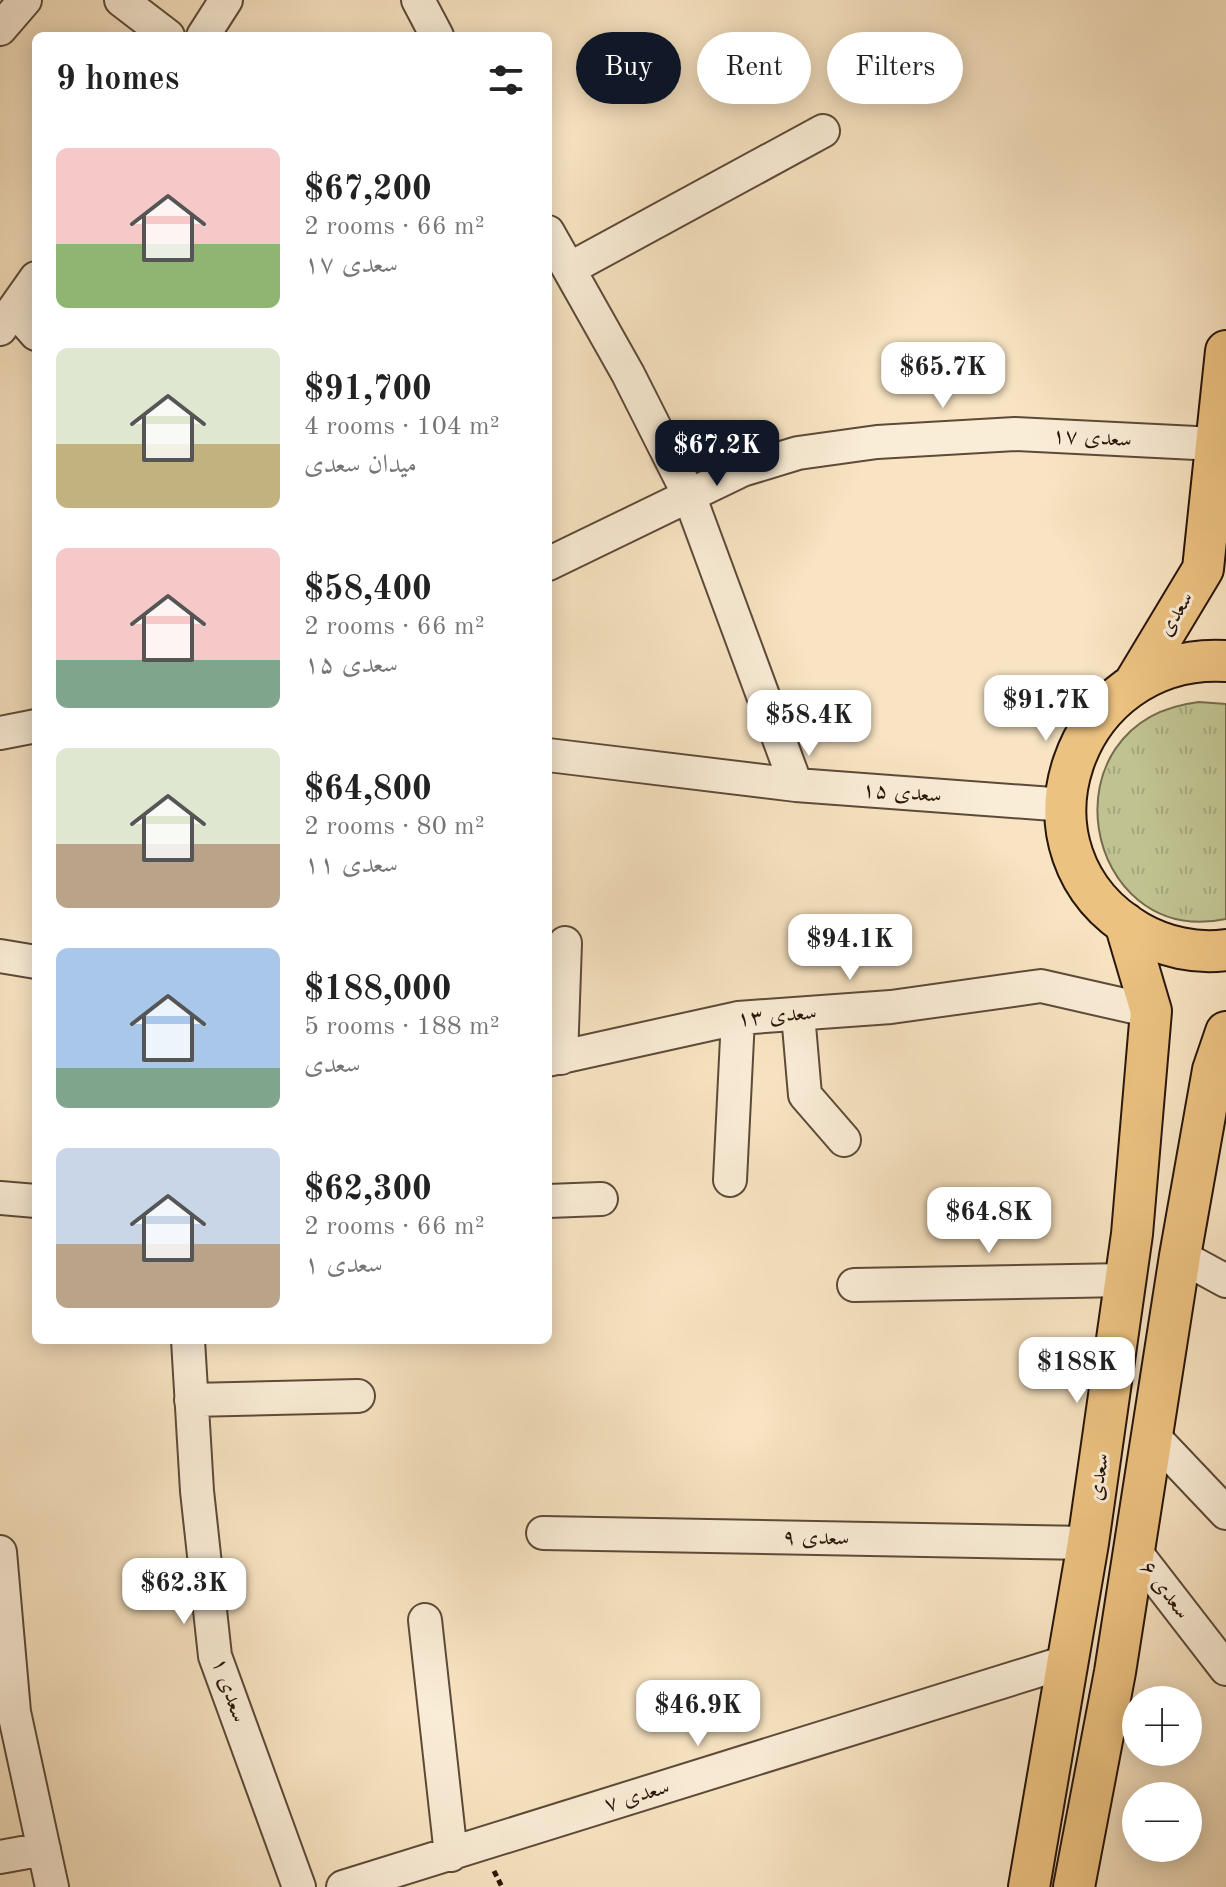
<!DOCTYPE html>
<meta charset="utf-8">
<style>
:root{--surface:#fff;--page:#f6f6f6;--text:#222;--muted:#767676;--accent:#111827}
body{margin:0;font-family:"Old Standard TT",Amiri,serif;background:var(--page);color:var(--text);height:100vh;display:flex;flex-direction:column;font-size:30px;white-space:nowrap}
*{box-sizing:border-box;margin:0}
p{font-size:26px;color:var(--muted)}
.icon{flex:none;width:44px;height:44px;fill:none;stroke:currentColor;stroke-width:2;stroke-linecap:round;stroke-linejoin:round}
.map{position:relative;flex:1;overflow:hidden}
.details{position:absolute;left:32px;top:32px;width:520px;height:1312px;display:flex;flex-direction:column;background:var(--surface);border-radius:12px;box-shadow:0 4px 20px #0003}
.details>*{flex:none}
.top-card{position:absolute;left:576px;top:32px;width:530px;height:72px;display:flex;gap:16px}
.fabs{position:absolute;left:1122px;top:1686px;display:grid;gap:16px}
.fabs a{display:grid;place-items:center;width:80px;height:80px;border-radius:50%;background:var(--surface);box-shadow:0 4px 20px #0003;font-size:40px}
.price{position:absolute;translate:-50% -68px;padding:0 18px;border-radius:16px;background:#fff;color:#222;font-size:26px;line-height:52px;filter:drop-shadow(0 2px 4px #0008)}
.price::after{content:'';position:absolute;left:50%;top:48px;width:24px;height:18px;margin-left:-12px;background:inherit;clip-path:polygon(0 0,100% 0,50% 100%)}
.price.active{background:var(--accent);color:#fff}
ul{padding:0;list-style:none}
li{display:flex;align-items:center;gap:24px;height:200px;padding:0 24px}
li span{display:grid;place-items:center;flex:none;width:224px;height:160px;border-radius:12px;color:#555}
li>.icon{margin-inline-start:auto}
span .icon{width:96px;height:96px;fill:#fffc;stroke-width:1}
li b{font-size:34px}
h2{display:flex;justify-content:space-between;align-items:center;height:96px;padding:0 24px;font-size:34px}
.chip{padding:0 28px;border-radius:36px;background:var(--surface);box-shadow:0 4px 20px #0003;font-size:28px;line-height:72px}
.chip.active{background:var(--accent);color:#fff}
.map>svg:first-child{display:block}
</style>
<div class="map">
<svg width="1226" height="1887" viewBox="0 0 1226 1887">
<defs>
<pattern id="grass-tufts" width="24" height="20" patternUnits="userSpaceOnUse" patternTransform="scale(2)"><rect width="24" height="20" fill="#c0c391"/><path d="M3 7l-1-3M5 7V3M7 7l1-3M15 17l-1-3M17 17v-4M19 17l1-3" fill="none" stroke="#a5a77c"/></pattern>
</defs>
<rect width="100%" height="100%" fill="#f8e4c2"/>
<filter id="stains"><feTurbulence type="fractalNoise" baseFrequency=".0025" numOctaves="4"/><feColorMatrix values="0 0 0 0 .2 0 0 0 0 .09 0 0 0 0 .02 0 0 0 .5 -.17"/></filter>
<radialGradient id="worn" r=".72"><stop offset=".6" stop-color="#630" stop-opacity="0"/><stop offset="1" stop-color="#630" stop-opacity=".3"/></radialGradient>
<path fill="url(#grass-tufts)" stroke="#746c4e" stroke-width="2" d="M1199,702l27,2v215c-144,30 -186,-198 -27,-217z"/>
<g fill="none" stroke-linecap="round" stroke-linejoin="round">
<defs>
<path id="minor" d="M121,0l47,36
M418,0l19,36
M0,29l25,-29
M203,36l23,-36
M548,232l80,142 61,121 107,290
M569,269l254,-138
M14,309l22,25
M0,329l36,-51
M548,564l194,-94 56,-17 79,-11 138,-8 201,10
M0,733l36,-7
M548,755l248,30 270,20
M0,956l36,6
M798,1014l7,81 39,45
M561,1058l4,-115
M548,1060l190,-42 153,-11 150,-21 110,25
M730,1180l8,-162
M0,1198l36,3
M548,1201l53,-2
M1180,1256l46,25
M854,1285l272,-5
M188,1340l9,151 18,165 84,231
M191,1400l167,-4
M1152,1435l74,78
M543,1533l545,10
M1134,1550l92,119
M0,1552l14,160 38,175
M425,1620l26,235
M0,1857l44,-8
M343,1887l726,-226"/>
<path id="major" d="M1226,661c-154,-9 -224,192 -88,271 26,15 58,22 88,18
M1135,682l68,-113 23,-218
M1029,1887l59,-344 44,-309 19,-223 -26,-88
M1074,1887l41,-215 65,-416 33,-186 13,-38"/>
</defs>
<use href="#minor" stroke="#5d4a39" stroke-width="36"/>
<use href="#major" stroke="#29160b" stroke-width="44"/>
<path stroke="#29160b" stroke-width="5" stroke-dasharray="6 4" stroke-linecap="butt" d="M494,1871l8,16"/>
<use href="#minor" stroke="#faedd7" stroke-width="32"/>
<use href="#major" stroke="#ecc281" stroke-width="40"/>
</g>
<g text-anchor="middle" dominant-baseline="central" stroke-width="6" stroke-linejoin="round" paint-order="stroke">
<g font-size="22" fill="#29160b" stroke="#faedd7">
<text transform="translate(1092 438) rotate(3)">سعدی ۱۷</text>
<text transform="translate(1176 614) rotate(-59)">سعدی</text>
<text transform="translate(902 793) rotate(4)">سعدی ۱۵</text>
<text transform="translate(777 1016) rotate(-5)">سعدی ۱۳</text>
<text transform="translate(1099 1477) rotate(-82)">سعدی</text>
<text transform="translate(816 1538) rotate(1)">سعدی ۹</text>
<text transform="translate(1165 1590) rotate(53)">سعدی ۶</text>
<text transform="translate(229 1690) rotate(71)">سعدی ۱</text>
<text transform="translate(637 1796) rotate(-17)">سعدی ۷</text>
</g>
</g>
<rect width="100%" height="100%" filter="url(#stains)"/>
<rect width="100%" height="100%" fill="url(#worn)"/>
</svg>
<div class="fabs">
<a>+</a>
<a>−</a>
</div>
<b class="price" style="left:943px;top:410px">$65.7K</b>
<b class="price active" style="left:717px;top:488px">$67.2K</b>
<b class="price" style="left:1046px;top:743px">$91.7K</b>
<b class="price" style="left:809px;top:758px">$58.4K</b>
<b class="price" style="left:850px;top:982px">$94.1K</b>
<b class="price" style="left:989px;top:1255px">$64.8K</b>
<b class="price" style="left:1077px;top:1405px">$188K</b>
<b class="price" style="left:184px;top:1626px">$62.3K</b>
<b class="price" style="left:698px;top:1748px">$46.9K</b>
<div class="top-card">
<a class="chip active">Buy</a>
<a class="chip">Rent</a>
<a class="chip">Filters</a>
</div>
<section class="details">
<h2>9 homes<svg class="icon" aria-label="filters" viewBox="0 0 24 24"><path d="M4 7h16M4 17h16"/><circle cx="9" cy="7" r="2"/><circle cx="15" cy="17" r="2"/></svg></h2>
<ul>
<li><span style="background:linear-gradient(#f6c9c9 60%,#8fb573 0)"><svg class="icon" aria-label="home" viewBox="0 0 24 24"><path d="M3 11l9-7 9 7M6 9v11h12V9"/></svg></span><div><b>$67,200</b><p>2 rooms · 66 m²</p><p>سعدی ۱۷</p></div></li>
<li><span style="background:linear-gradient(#dfe7d0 60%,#c2b280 0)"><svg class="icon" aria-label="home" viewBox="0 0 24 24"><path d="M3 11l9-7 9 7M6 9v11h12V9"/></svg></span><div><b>$91,700</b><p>4 rooms · 104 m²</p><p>میدان سعدی</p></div></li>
<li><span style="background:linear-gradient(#f6c9c9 70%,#7fa58c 0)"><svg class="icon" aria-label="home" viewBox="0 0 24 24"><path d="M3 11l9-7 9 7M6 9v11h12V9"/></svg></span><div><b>$58,400</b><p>2 rooms · 66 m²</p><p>سعدی ۱۵</p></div></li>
<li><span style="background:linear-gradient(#dfe7d0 60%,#b9a48a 0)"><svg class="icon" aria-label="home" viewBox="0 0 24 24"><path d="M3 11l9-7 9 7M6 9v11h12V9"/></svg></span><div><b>$64,800</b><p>2 rooms · 80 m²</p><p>سعدی ۱۱</p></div></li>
<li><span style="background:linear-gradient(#a9c7e8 75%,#7fa58c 0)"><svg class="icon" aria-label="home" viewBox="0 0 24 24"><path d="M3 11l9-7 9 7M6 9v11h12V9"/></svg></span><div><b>$188,000</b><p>5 rooms · 188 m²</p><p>سعدی</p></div></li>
<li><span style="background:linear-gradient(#c9d6e8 60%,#b9a48a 0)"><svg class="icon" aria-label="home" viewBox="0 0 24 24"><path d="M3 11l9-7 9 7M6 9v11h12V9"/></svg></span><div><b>$62,300</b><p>2 rooms · 66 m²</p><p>سعدی ۱</p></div></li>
</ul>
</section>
</div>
